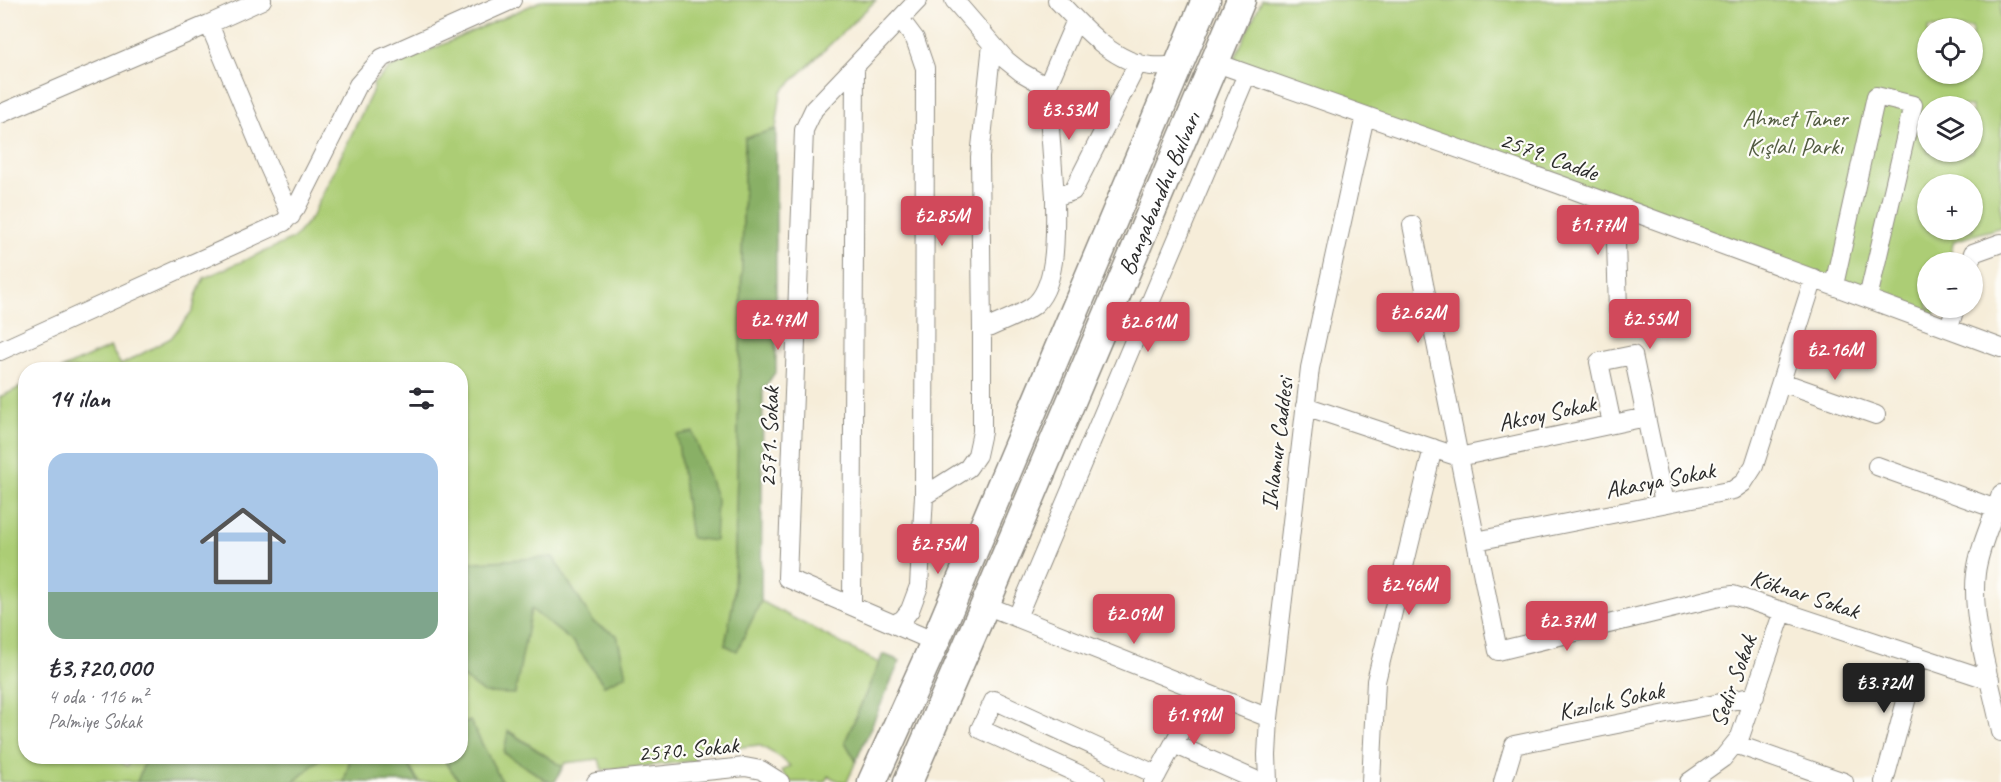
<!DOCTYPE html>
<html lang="tr">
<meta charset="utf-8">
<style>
:root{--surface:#fff;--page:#f7f7f7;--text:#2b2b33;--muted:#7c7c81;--line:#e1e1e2;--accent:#d1495b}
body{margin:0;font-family:Caveat,sans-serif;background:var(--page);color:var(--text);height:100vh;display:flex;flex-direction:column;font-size:22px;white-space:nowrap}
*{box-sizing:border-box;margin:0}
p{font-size:20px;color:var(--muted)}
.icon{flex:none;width:33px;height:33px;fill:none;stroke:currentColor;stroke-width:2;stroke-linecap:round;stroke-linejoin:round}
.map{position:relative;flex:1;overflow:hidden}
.drawer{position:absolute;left:18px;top:362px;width:450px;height:402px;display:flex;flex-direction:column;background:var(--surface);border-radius:24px;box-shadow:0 2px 4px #0004}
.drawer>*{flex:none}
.buttons{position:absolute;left:1917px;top:18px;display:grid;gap:12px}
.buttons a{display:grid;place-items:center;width:66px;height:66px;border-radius:50%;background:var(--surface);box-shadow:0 2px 4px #0004;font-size:30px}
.price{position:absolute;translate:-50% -51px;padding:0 14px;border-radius:6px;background:var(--accent);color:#fff;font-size:20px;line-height:39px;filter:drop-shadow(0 2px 3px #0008)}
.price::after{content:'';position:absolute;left:50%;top:36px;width:18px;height:14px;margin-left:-9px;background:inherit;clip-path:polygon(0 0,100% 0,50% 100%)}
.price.selected{background:#222;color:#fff}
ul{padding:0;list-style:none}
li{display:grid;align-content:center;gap:12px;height:318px;padding:0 30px}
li+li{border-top:2px solid var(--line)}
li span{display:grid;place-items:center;height:186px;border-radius:18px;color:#555}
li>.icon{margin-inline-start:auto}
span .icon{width:108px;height:108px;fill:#fffc;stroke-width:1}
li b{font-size:26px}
h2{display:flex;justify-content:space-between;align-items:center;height:72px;padding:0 30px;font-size:26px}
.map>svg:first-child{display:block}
</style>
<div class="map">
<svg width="2001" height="782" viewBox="0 0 2001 782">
<rect width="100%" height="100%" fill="#fdfcf7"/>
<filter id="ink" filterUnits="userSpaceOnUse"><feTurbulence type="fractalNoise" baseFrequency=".0167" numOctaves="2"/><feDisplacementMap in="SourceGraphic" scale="12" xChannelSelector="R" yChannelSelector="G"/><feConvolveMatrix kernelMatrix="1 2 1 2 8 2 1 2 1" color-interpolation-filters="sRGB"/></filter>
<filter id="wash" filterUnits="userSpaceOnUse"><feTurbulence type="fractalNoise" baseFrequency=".008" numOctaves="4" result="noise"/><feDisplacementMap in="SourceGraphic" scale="24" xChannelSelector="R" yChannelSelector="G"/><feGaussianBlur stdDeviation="1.35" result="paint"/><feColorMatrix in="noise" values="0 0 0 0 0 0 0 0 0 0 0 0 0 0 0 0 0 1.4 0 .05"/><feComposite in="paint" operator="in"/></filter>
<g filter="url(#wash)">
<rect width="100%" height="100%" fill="#f6edd9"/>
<path fill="#accd75" stroke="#6c7c50" stroke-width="1.5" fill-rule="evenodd" d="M543,0h333l-95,92 -5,37 -31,9 -11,459 -9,48 12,5 24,-49 118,62 -34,79 11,19 -9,21h-6l-13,-6 -3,6h-34l-10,-11 9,-5 -10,-9 -21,-12 -64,7v9l-93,9 -3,-11 -34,4 -2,4 -54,-36 -5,22 45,29h-47l-32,-61 -9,4v-49l23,17 47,-84 43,34 30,42 22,-10 -9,-39 -23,-13 -41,-65 -92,5 -1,-194h-399l49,-22 11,18 50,-27 22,-28 3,-14 8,-18 89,-39 18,-21 63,-130 -1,-4 17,-16z
M1262,0h739v227l-47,14 -6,21h-20v46h8l-4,14 -702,-254zM1928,28h44v46h-44zM1928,106h44v46h-44zM1928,184h44v46h-44z
M25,385l1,371h86l15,10 6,-10h14l-10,26h-137v-385z
M323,756h28l-7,26h-50z
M411,756h30l19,26h-41l-11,-17 6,-5z"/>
<path fill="#89b066" stroke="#5a6e48" stroke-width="1.5" d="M776,129v242l-13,19 -2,211 -24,50 -12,-6 9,-48 11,-459z
M693,432l24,68 -2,41 -24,-3 -14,-103z
M553,557l41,66 23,12 9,40 -22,10 -30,-42 -43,-34 -16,85 -31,-1 -23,-17v-42l6,-13 -6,-4v-54z
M883,654l17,7 -44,100 -11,-19z
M470,721l32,61h-42l-19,-26h19l1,-31z
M508,731l55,36 -8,15h-6l-45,-29z
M147,756h176l-29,26h-157z
M351,756h60l3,4 -6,5 11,17h-75z"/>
</g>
<g filter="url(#ink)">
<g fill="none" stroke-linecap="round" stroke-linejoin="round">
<defs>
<path id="street" d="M262,0l-53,24 59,141 23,51
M918,0l-104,109 -10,21 -17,448 148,64
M954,0l52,60 15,12 26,15 29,-67
M1057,0c25,26 56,63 94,66 9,1 19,0 28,-1
M1214,62l344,122 443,164
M1047,87l8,110
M0,114l209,-90
M1412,225l47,232 187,-40
M1970,262l3,-9 28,-10
M1834,285l42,-189 37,9 -45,193
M1618,311l-2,-70 13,-31
M1949,328l6,-20
M982,331l-2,-174 12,-113
M0,351l284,-129 12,-14 62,-123 24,-27 130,-58
M1782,382l94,33
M1305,406l154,51 39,194 221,-54 14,-2 257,85
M1612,424l-13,-62 34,-7 31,148
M1877,466l119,43
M2001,494c-8,25 -22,53 -25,79 -6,46 16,113 25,159
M924,496l44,-28 9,-13 5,-23v-101c15,-8 37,-15 51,-25 26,-20 22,-79 22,-109l18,-6 65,-128
M1476,541l257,-51 10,-7 11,-17 60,-188
M985,605l284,113
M852,606l3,-540
M1017,617l230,-543
M894,624l9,-5 7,-9 9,-24 5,-90 1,-428 -10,-29 -15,-20
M1174,744l86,38
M1735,744l109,38
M596,782l149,-15 16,3 19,12
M1096,782l-116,-53 14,-29 163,75
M1153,782l49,-91
M1268,782l-1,-27 2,-37 41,-350 55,-252
M1371,782l5,-101 57,-233
M1503,782l11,-37 241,-49
M1689,782l34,-24 17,-21 43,-126
M1884,782l34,-125"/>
<g id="primary">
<path d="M872,782l63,-140 271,-642"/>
<path id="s1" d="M908,782l77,-177 256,-605"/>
</g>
</defs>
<use href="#street" stroke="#908c82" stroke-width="20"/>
<use href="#primary" stroke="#908c82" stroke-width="31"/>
<use href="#street" stroke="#fff" stroke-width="18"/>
<use href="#primary" stroke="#fff" stroke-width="28"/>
</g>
</g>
<g text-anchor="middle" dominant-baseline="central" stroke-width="4.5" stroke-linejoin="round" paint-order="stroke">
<g font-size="24" fill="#525c41" stroke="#fdfcf7">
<text x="1795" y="118">Ahmet Taner<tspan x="1795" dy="28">Kışlalı Parkı</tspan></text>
</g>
<g font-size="24" fill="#2b2b2b" stroke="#fdfcf7">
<text transform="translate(1549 156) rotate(20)">2579. Cadde</text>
<text stroke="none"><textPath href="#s1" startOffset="640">Bangabandhu Bulvarı</textPath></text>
<text transform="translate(1547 413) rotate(-12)">Aksoy Sokak</text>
<text transform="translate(769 437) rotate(-88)">2571. Sokak</text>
<text transform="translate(1277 444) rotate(-83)">Ihlamur Caddesi</text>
<text transform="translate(1660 480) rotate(-11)">Akasya Sokak</text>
<text transform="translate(1805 594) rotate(18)">Köknar Sokak</text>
<text transform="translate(1733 681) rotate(-70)">Sedir Sokak</text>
<text transform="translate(1611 701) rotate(-12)">Kızılcık Sokak</text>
<text transform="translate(688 749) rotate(-5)">2570. Sokak</text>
</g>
</g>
</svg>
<div class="buttons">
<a><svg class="icon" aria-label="locate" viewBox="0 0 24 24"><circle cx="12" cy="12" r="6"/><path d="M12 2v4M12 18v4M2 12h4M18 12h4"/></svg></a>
<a><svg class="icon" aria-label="layers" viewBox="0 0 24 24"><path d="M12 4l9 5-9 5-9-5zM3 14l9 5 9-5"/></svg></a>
<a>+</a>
<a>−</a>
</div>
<b class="price" style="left:1069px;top:141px">₺3.53M</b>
<b class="price" style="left:942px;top:247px">₺2.85M</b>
<b class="price" style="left:1598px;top:256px">₺1.77M</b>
<b class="price" style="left:1418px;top:344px">₺2.62M</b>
<b class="price" style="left:1650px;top:350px">₺2.55M</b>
<b class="price" style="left:778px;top:351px">₺2.47M</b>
<b class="price" style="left:1148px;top:353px">₺2.61M</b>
<b class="price" style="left:1835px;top:381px">₺2.16M</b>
<b class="price" style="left:938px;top:575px">₺2.75M</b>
<b class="price" style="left:1409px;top:616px">₺2.46M</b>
<b class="price" style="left:1134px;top:645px">₺2.09M</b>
<b class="price" style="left:1567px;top:652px">₺2.37M</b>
<b class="price selected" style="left:1884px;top:714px">₺3.72M</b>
<b class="price" style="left:1194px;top:746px">₺1.99M</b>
<section class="drawer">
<h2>14 ilan<svg class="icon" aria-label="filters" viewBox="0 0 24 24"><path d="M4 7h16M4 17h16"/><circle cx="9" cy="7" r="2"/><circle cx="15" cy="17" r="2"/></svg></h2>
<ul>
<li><span style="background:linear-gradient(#a9c7e8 75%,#7fa58c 0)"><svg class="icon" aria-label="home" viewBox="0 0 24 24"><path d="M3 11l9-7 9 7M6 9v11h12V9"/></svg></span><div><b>₺3,720,000</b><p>4 oda · 116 m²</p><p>Palmiye Sokak</p></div></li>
</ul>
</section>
</div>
